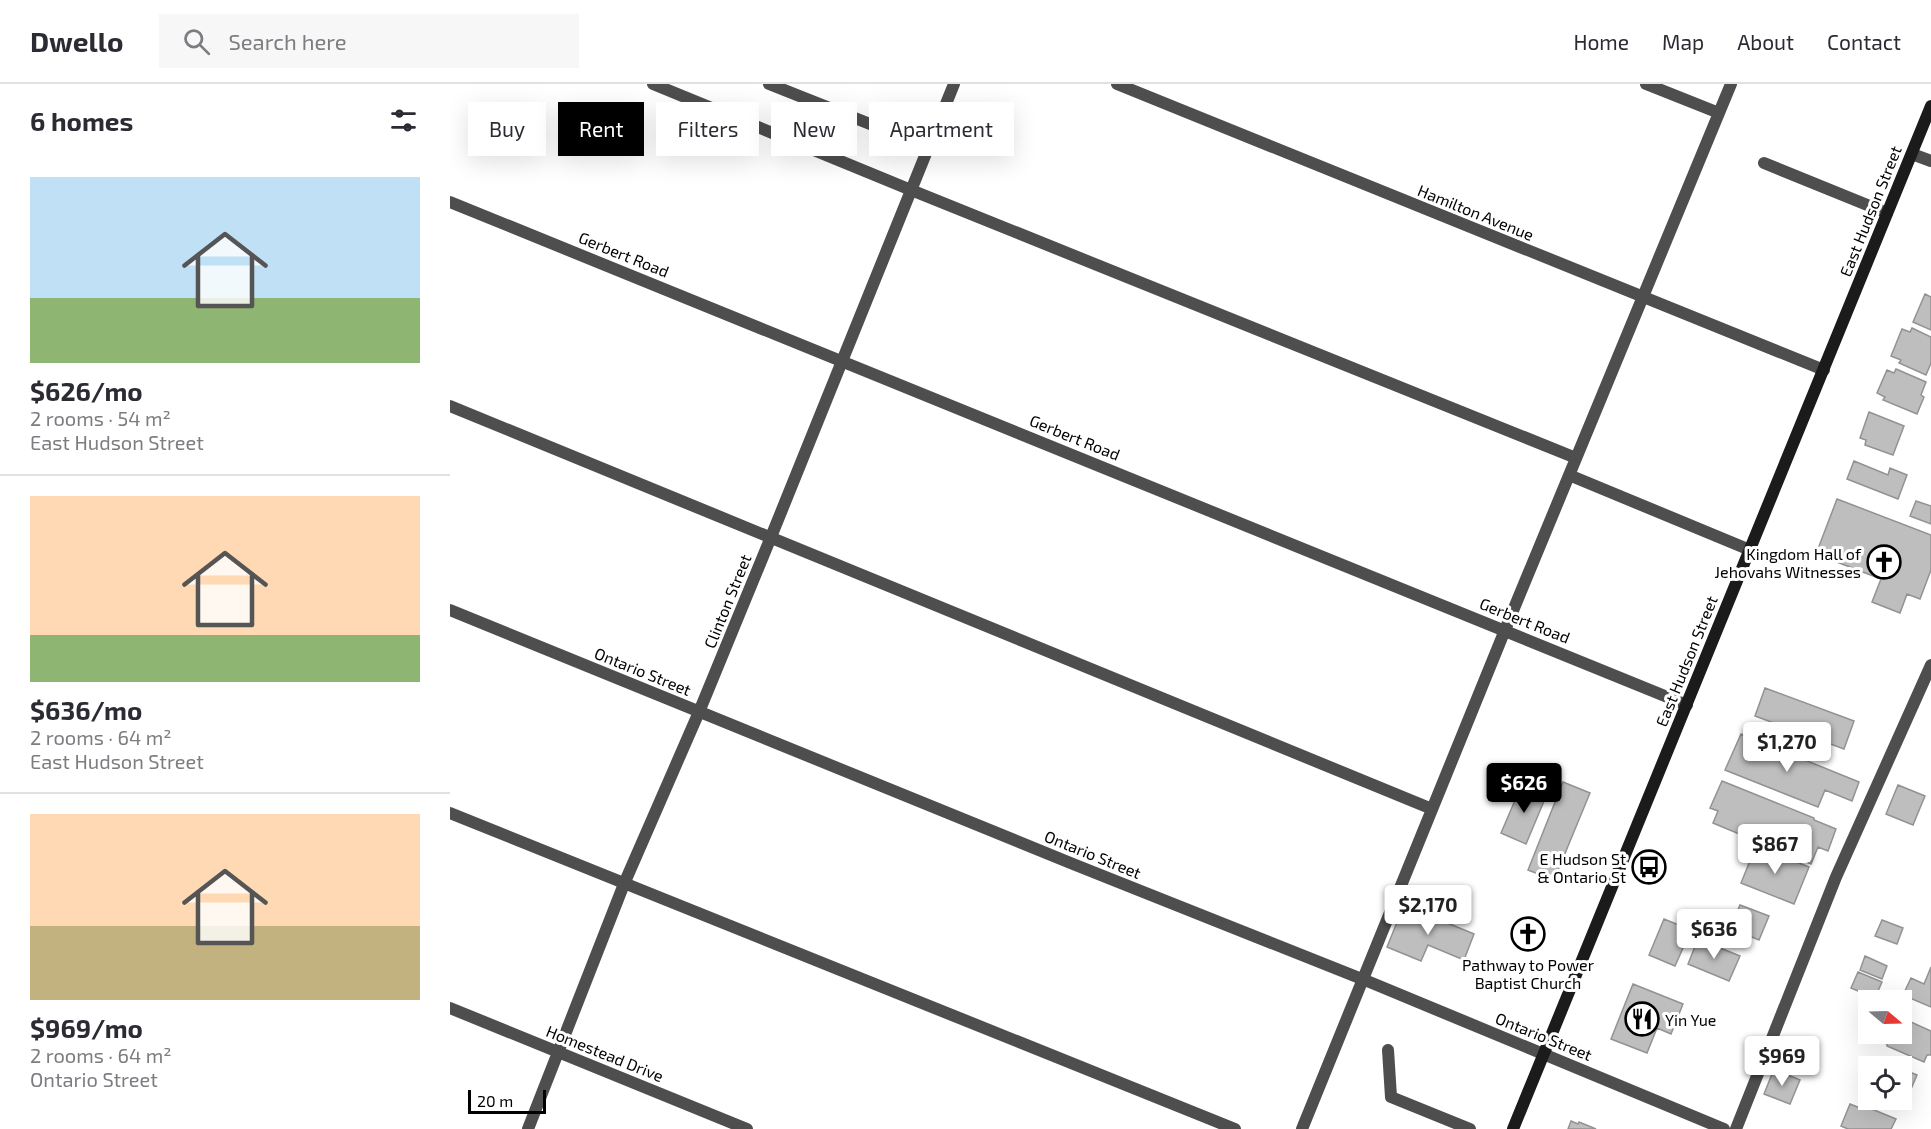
<!DOCTYPE html>
<meta charset="utf-8">
<style>
:root{--surface:#fff;--page:#f7f7f7;--text:#2b2b33;--muted:#7c7c81;--line:#e1e1e2;--accent:#000}
body{margin:0;font-family:"Exo 2",sans-serif;background:var(--page);color:var(--text);height:100vh;display:flex;flex-direction:column;font-size:22px;white-space:nowrap}
*{box-sizing:border-box;margin:0}
p{font-size:20px;color:var(--muted)}
.icon{flex:none;width:33px;height:33px;fill:none;stroke:currentColor;stroke-width:2;stroke-linecap:round;stroke-linejoin:round}
.map{position:relative;flex:1;overflow:hidden}
.panel{display:flex;flex-direction:column;background:var(--surface);width:450px}
.panel>*{flex:none}
.banner{position:absolute;left:18px;top:18px;width:570px;height:54px;display:flex;gap:12px}
.needle{width:39px;rotate:109deg}
.controls{position:absolute;left:1408px;top:906px;display:grid;gap:12px}
.controls a{display:grid;place-items:center;width:54px;height:54px;border-radius:0px;background:var(--surface);box-shadow:0 6px 24px #0002;font-size:30px}
.scale{position:absolute;left:18px;bottom:15px;width:78px;box-sizing:border-box;padding-left:6px;border:3px solid #000;border-top:0;font-size:16px;line-height:21px;white-space:nowrap;color:#000;-webkit-text-stroke:4px #fff;paint-order:stroke}
.price{position:absolute;translate:-50% -51px;padding:0 14px;border-radius:6px;background:#fff;color:#222;font-size:20px;line-height:39px;filter:drop-shadow(0 2px 3px #0008)}
.price::after{content:'';position:absolute;left:50%;top:36px;width:18px;height:14px;margin-left:-9px;background:inherit;clip-path:polygon(0 0,100% 0,50% 100%)}
.price.current{background:var(--accent);color:#fff}
ul{padding:0;list-style:none}
li{display:grid;align-content:center;gap:12px;height:318px;padding:0 30px}
li+li{border-top:2px solid var(--line)}
li span{display:grid;place-items:center;height:186px;border-radius:0px;color:#555}
li>.icon{margin-inline-start:auto}
span .icon{width:108px;height:108px;fill:#fffc;stroke-width:1}
li b{font-size:26px}
h2{display:flex;justify-content:space-between;align-items:center;height:72px;padding:0 30px;font-size:26px}
.pill{padding:0 21px;border-radius:0px;background:var(--surface);box-shadow:0 6px 24px #0002;font-size:21px;line-height:54px}
.pill.current{background:var(--accent);color:#fff}
header{display:flex;align-items:center;gap:36px;box-sizing:border-box;height:84px;padding:0 30px;background:var(--surface);border-bottom:2px solid var(--line)}
header strong{font-size:28px}
nav{display:flex;gap:33px;margin-inline-start:auto;font-size:21px}
.search{width:420px;height:54px;background:var(--page);display:flex;align-items:center;gap:15px;box-sizing:border-box;padding:0 21px;border-radius:0px;color:var(--muted);font-size:22px}
main{display:flex;flex:1;min-height:0}
.map>svg:first-child{display:block}
</style>
<header>
<strong>Dwello</strong>
<div class="search"><svg class="icon" aria-label="search" viewBox="0 0 24 24"><circle cx="10" cy="10" r="6"/><path d="M15 15l6 6"/></svg>Search here</div>
<nav><a>Home</a><a>Map</a><a>About</a><a>Contact</a></nav>
</header>
<main>
<section class="panel">
<h2>6 homes<svg class="icon" aria-label="filters" viewBox="0 0 24 24"><path d="M4 7h16M4 17h16"/><circle cx="9" cy="7" r="2"/><circle cx="15" cy="17" r="2"/></svg></h2>
<ul>
<li><span style="background:linear-gradient(#bfe0f5 65%,#8fb573 0)"><svg class="icon" aria-label="home" viewBox="0 0 24 24"><path d="M3 11l9-7 9 7M6 9v11h12V9"/></svg></span><div><b>$626/mo</b><p>2 rooms · 54 m²</p><p>East Hudson Street</p></div></li>
<li><span style="background:linear-gradient(#ffd9b3 75%,#8fb573 0)"><svg class="icon" aria-label="home" viewBox="0 0 24 24"><path d="M3 11l9-7 9 7M6 9v11h12V9"/></svg></span><div><b>$636/mo</b><p>2 rooms · 64 m²</p><p>East Hudson Street</p></div></li>
<li><span style="background:linear-gradient(#ffd9b3 60%,#c2b280 0)"><svg class="icon" aria-label="home" viewBox="0 0 24 24"><path d="M3 11l9-7 9 7M6 9v11h12V9"/></svg></span><div><b>$969/mo</b><p>2 rooms · 64 m²</p><p>Ontario Street</p></div></li>
</ul>
</section>
<div class="map">
<svg width="1481" height="1045" viewBox="0 0 1481 1045">
<rect width="100%" height="100%" fill="#fff"/>
<path fill="#bebebe" stroke="#929292" stroke-width="1.5" d="M1475,210l6,3v33l-18,-8z
M1462,244l19,9v26l-5,12 -27,-12 2,-3 -10,-4 11,-27 8,3z
M1446,285l30,13 -5,13 3,2 -7,17 -34,-14 2,-3 -8,-4 10,-23 7,3z
M1419,328l35,14 -11,29 -28,-10 1,-5 -6,-2z
M1404,377l34,14 2,-7 17,7 -9,24 -51,-20z
M1387,415l94,36v35l-11,29 -13,-5 -7,19 -28,-11 9,-23 -65,-25z
M1466,417l15,5v18l-21,-8z
M1315,604l89,33 -10,28 -89,-33z
M1291,650l118,48 -7,19 -27,-11 -7,17 -93,-37z
M1272,697l92,37v2l22,9 -8,22 -10,-4 -7,17 -98,-41 5,-12 -8,-3z
M1113,698l27,11 -36,87 -26,-10z
M1072,700l25,10 -21,50 -25,-11z
M1448,701l27,11 -12,29 -27,-11z
M1306,762l53,21 -15,37 -53,-21z
M954,821l70,29 -10,26 -36,-15 -7,16 -34,-14z
M1290,821l29,11 -10,24 -29,-12z
M1214,835l27,11 -16,36 -26,-11z
M1432,836l21,8 -6,16 -22,-8z
M1248,855l42,17 -11,25 -41,-17z
M1415,872l22,10 -5,13 -22,-9z
M1481,883v40l-28,-12 8,-17 13,6z
M1408,888l24,10 -7,16 -24,-10z
M1183,900l50,20 -12,30 -14,-6 -10,25 -36,-14z
M1452,934l29,13v24h-4l-3,7 -37,-16v-2l-14,-6 2,-4h27z
M1324,985l26,11 -10,24 -26,-10z
M1452,985l15,6 -14,33 -20,-8h19z
M1400,1020l10,4 2,-3 34,14 -5,10h-43l-7,-3z
M1121,1037l7,3 1,-2 17,7h-28z"/>
<g fill="none" stroke-linecap="round" stroke-linejoin="round">
<path stroke="#4e4e4e" stroke-width="12" d="M203,0l258,106 665,268
M319,0l159,63
M1196,0l73,29
M1462,70l19,7
M1314,79l123,50
M0,322l982,403
M1119,391l181,75
M0,729l785,316
M938,966l3,47 79,32
M852,1045l203,-499 226,-546
M1286,1045l100,-252 95,-212"/>
<path stroke="#4e4e4e" stroke-width="12" d="M667,0l707,286
M0,118l1237,503
M0,526l623,254 299,119 352,146
M0,924l297,121
M78,1045l96,-245 75,-172 72,-175 183,-453"/>
<path stroke="#1b1b1b" stroke-width="12" d="M1063,1045l418,-1023"/>
</g>
<defs>
<symbol id="church-ring" viewBox="-11 -11 22 22"><circle r="9.5" fill="#fff" stroke="#000" stroke-width="1.5"/><path d="M-1.2-6h2.4v3.5h3.3v2.4h-3.3V6h-2.4V-.1h-3.3v-2.4h3.3Z" fill="#000"/></symbol>
<symbol id="bus-ring" viewBox="-11 -11 22 22"><circle r="9.5" fill="#fff" stroke="#000" stroke-width="1.5"/><path d="M-5-6H5V4H4V6H2V4H-2V6H-4V4H-5ZM-3.5-4V0h7V-4ZM-3.5 1.2v1.5H-2V1.2ZM2 1.2v1.5H3.5V1.2Z" fill="#000"/></symbol>
<symbol id="restaurant-ring" viewBox="-11 -11 22 22"><circle r="9.5" fill="#fff" stroke="#000" stroke-width="1.5"/><path d="M-5-6h1v4h1v-4h1v4h1v-4h1v5L-1.5 .5V6h-2V.5L-5-1ZM5-6V6H3V1.5H1.5Q1.5-4 5-6Z" fill="#000"/></symbol>
</defs>
<g fill-rule="evenodd">
<use href="#church-ring" x="1415" y="459" width="38" height="38"/>
<use href="#bus-ring" x="1180" y="764" width="38" height="38"/>
<use href="#church-ring" x="1059" y="831" width="38" height="38"/>
<use href="#restaurant-ring" x="1173" y="916" width="38" height="38"/>
</g>
<g text-anchor="middle" dominant-baseline="central" stroke-width="6" stroke-linejoin="round" paint-order="stroke">
<g font-size="16" fill="#000" stroke="#fff">
<text transform="translate(1420 127) rotate(-68)">East Hudson Street</text>
<text transform="translate(1026 128) rotate(22)">Hamilton Avenue</text>
<text transform="translate(174 170) rotate(22)">Gerbert Road</text>
<text transform="translate(625 353) rotate(22)">Gerbert Road</text>
<text transform="translate(277 517) rotate(-68)">Clinton Street</text>
<text transform="translate(1075 536) rotate(22)">Gerbert Road</text>
<text transform="translate(1236 577) rotate(-68)">East Hudson Street</text>
<text transform="translate(193 587) rotate(22)">Ontario Street</text>
<text transform="translate(643 770) rotate(22)">Ontario Street</text>
<text transform="translate(1094 952) rotate(22)">Ontario Street</text>
<text transform="translate(155 969) rotate(22)">Homestead Drive</text>
</g>
<g font-size="16" fill="#000" stroke="#fff" text-anchor="end">
<text x="1411" y="469">Kingdom Hall of<tspan x="1411" dy="18">Jehovahs Witnesses</tspan></text>
<text x="1176" y="774">E Hudson St<tspan x="1176" dy="18">&amp; Ontario St</tspan></text>
<text x="1078" y="880" text-anchor="middle">Pathway to Power<tspan x="1078" dy="18">Baptist Church</tspan></text>
<text x="1215" y="935" text-anchor="start">Yin Yue</text>
</g>
</g>
</svg>
<div class="controls">
<a><svg class="needle" viewBox="-14 -14 28 28"><path d="M0-13l5 13h-10z" fill="#e53935"/><path d="M0 13l5-13h-10z" fill="#7c7c81"/></svg></a>
<a><svg class="icon" aria-label="locate" viewBox="0 0 24 24"><circle cx="12" cy="12" r="6"/><path d="M12 2v4M12 18v4M2 12h4M18 12h4"/></svg></a>
</div>
<div class="scale">20 m</div>
<b class="price" style="left:1337px;top:689px">$1,270</b>
<b class="price current" style="left:1074px;top:730px">$626</b>
<b class="price" style="left:1325px;top:791px">$867</b>
<b class="price" style="left:978px;top:852px">$2,170</b>
<b class="price" style="left:1264px;top:876px">$636</b>
<b class="price" style="left:1332px;top:1003px">$969</b>
<div class="banner">
<a class="pill">Buy</a>
<a class="pill current">Rent</a>
<a class="pill">Filters</a>
<a class="pill">New</a>
<a class="pill">Apartment</a>
</div>
</div>
</main>
